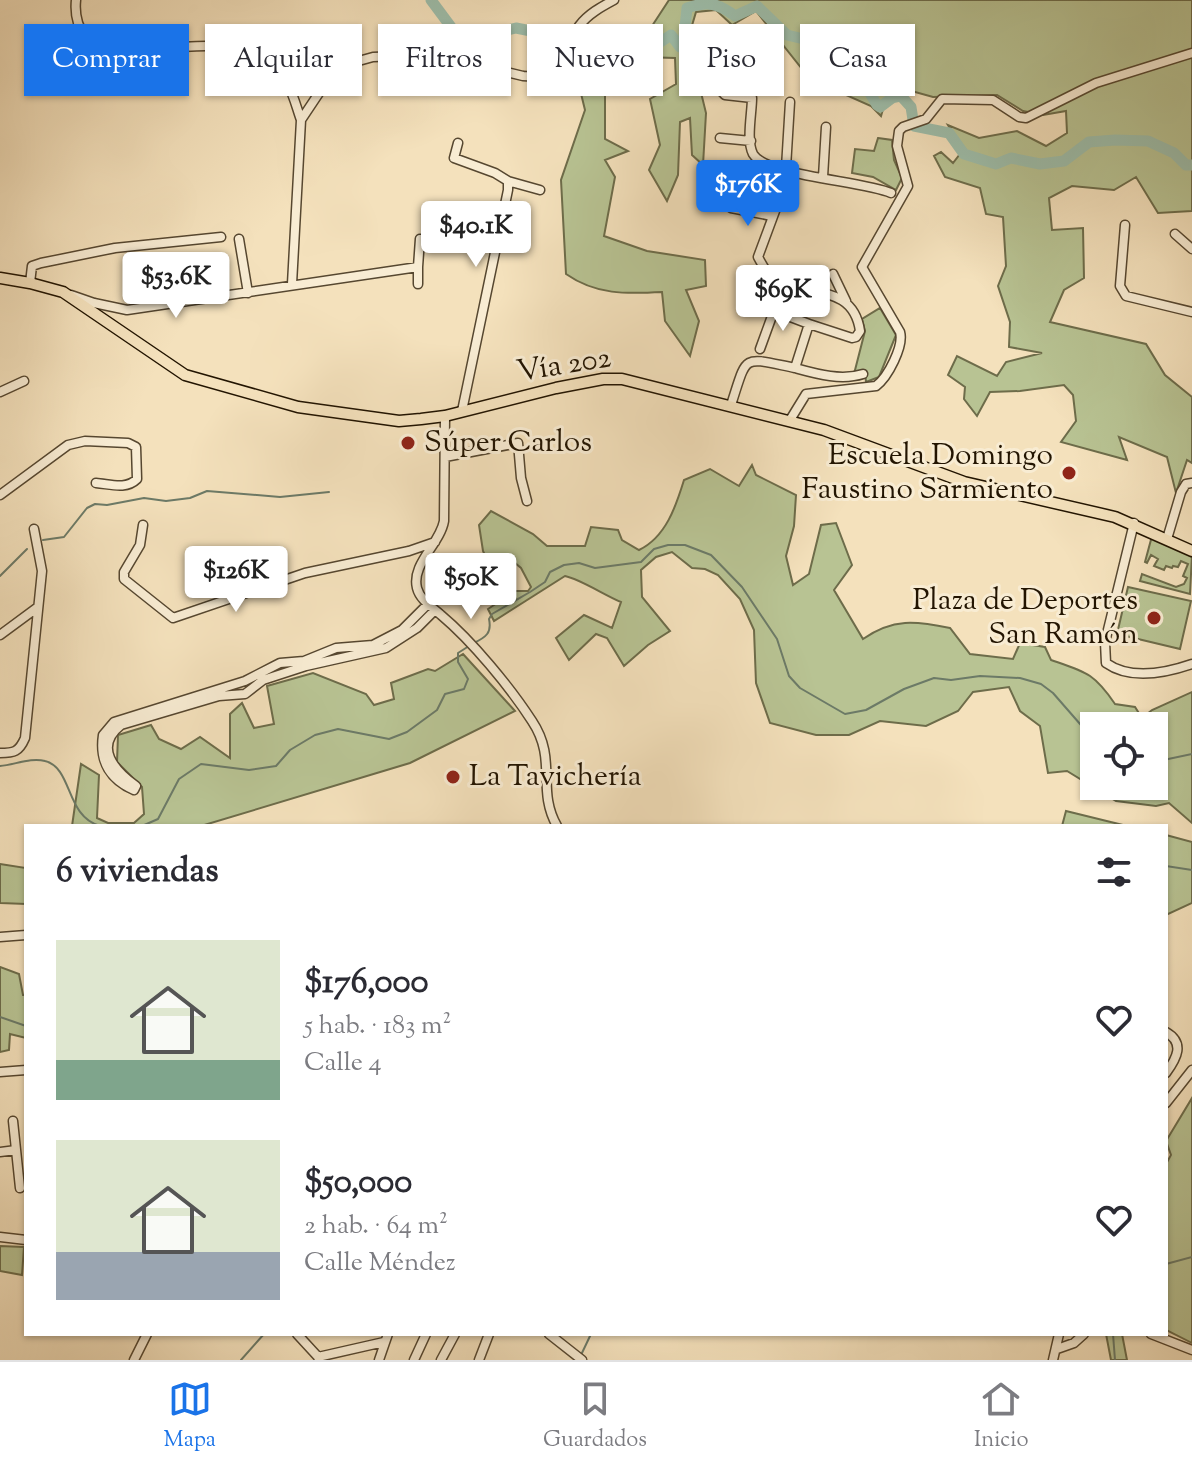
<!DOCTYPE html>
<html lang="es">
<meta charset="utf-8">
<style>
:root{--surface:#fff;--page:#f2f2f3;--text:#2b2b33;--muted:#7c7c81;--line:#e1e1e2;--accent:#1a73e8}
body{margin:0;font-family:"Sorts Mill Goudy",serif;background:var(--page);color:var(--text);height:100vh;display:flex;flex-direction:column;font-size:30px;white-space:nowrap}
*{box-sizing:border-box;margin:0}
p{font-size:26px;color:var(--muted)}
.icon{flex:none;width:44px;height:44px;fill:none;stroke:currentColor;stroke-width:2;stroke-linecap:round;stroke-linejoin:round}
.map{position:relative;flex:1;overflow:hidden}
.sheet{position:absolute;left:24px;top:824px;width:1144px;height:512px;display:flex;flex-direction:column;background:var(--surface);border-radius:0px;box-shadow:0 2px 6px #0004}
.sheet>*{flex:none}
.hud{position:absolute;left:24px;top:24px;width:1144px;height:72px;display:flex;gap:16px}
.controls{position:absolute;left:1080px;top:712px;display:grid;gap:16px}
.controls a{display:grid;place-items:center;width:88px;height:88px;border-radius:0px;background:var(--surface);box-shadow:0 2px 6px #0004;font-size:40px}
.price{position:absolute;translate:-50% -68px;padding:0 18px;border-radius:8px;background:#fff;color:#222;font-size:26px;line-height:52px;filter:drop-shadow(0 2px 4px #0008)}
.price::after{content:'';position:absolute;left:50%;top:48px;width:24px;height:18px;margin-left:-12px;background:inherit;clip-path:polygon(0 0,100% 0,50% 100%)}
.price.on{background:var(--accent);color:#fff}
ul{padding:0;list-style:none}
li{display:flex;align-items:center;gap:24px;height:200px;padding:0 32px}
li span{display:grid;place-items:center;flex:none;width:224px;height:160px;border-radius:0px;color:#555}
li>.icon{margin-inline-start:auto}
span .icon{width:96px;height:96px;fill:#fffc;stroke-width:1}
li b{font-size:34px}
h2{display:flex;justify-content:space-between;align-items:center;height:96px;padding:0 32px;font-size:34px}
.pill{padding:0 28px;border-radius:0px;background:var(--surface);box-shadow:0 2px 6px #0004;font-size:28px;line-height:72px}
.pill.on{background:var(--accent);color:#fff}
.tab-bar{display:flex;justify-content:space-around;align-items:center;height:112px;border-top:2px solid var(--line);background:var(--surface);font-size:22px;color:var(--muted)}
.tab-bar a{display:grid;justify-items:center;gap:4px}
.tab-bar .on{color:var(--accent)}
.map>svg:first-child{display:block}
</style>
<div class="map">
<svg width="1192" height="1360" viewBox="0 0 1192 1360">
<rect width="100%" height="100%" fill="#f4e1bc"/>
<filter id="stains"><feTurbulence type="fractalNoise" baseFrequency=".0025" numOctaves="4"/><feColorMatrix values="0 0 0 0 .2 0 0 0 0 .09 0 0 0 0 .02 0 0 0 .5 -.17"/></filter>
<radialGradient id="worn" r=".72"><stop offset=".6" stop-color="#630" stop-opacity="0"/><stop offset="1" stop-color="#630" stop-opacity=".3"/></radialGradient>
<path fill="#b8c393" stroke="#6d6c4a" stroke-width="2" fill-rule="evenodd" d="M669,0h523v211l-34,2 -22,-36 -22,13 -42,-4 -23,12 3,32 31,-2 1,50 -20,12 -14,32 96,22 19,31 27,22v66l-5,-3 -11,33 -9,-36 -48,-20 8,23 -66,-18 15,-21 -3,-26 -9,-10 -44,6 -30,1 -13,24 -13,-17 1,-12 -17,-12 9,-19 40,20 9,-14 36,-9 -33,-6 1,-25 -12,-36 8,-20 -3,-49 -17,-3 -6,-26 -35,-11 -11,-21 7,-4 12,11 10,-13 -15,-25 31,13 38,-7 29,15 21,-13 -1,-22 -23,4 -20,-4 -26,-16 -64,2 -43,-12 -9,31 -10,-10 -61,-27 -54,-68 -24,14 -16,-15 -20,2 -8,27 18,74 -3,52 -11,-10 -2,-37 -10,4 -2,53 -11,26 -18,-31 11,-25 -10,-46 26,-15 -1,-26 -34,-1 -29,-6 -7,41v47l23,12 -23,9 10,17 -11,59 43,15 58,9 1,26 -20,4 13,31 -9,35 -25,-35 -3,-29c-36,2 -66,3 -96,-18l-5,-94 24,-70 -9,-37 5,-23 31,-17 22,-1 18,-6z
M755,55l7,1 -5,38 -28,-2 -3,-2 1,-6z
M878,138l14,2 2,20 8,18 -6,12 -23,-13 -21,-4 3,-24 19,2z
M880,308l16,27 -17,42 -13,5 -1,-10 -11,2 11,-43 -3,-12z
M752,465l4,10 40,20 -2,31 -8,30 7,29 16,-11 12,-49 15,-2 16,42 -18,25 29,49c30,-21 53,-18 87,-11l20,26 43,5 7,-16 25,4 6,13c35,12 43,13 64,44l20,3 7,11 10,-8 40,-18v131l-23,-20 -13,3 -40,-5 -49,-30 -19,2 -8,-47 -20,-15 -11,-24 -36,5 -15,19 -32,15 -46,-5 -31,14h-33l-46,-12 -14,-40 -2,-53 -14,-31 -22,-24 -13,-6 -13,-1 -20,-16 -16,5 -15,13 1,27 28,34 -22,14 -24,21 -17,-28 -11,-4 -27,26 -13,-22 28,-23 28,13 9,-26c-15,-6 -41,-23 -56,-26l-71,45 -6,-12 27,-18h13l3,-4 -10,-19 -12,-10 -17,13 -9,-20 -4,-26 12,-14 42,23 14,12h38l6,-19 27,3 4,10 17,10c27,-13 37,-44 45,-70l26,-11 29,17zM1094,726h60v60h-60z
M1152,536l40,18 -2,40 -50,-13 2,-7 34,13 8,-3 3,-6 -4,-2 5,-12 -7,-3 -3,6 -5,-1 -1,2 -6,-2 -2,4 -10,-4 4,-7 -7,-4 -4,8 -2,-1z
M1128,587l63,14 -11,48 -63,-15z
M463,654l52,57 -105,52 -209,63h-129l9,-62 18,11 -2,43 11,5h26l10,-9 -2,-27 -25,-25 1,-27 33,-10 8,14 22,10 19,-12 30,21v-44l12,-11 12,25 20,-4 -7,-38 46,-13 53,21 8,11 20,-6 -3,-16 37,-14 7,2z
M1066,811l61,15h-65z
M1166,835l26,7v61l-26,12z
M0,864l26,4v36l-26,-1z
M0,967l19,7 4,21h3v43l-16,-4 -1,16 -9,2z
M1192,1098v245l-26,-13v-166l5,-9 -5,-14z
M0,1246l24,1 -2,28 -22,-4z
M1106,1334h16l5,26h-16z"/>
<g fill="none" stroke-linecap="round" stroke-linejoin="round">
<path stroke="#6c7a67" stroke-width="2" d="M43,540l21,-3 23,-29 8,-4 12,1 37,-7 22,3 24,-3 17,-7 73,6 49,-5
M0,576l27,-27
M474,643c12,-6 18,-10 15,-24l3,-5 38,-22 15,-10 5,-10 14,-7 15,-2 16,5 46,-6 13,-13 14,-4h17l26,10 31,32 35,52 12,37 11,12 45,26 21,-4 38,-21 30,-11 17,2 29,-4 40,2 21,6 12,9 41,47
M1154,762l38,-8
M0,766c14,-1 31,-9 45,-5 28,7 20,55 55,65
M142,826l16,-7 21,-40 22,-15 48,6 27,-4 14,-16 25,-15 23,-6 51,10 18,-7 30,-22 8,-16 19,-5 4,-10 -10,-17v-9l11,-7
M1166,866l26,4
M0,1017l26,9
M1166,1264l26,-7
M1113,1334l2,26
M581,1355l10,-21
M241,1360l23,-26"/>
<path stroke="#9dbeab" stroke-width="11" d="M431,0l26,35 37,-2 22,-5 30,6c27,41 30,14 62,4 13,-4 29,7 42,11l21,-14 9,12 4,-10 3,-29c21,-7 31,-5 48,8l22,-10 30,29 21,5 17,18 28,7 24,40 3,2 12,-9 9,-2 10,11 3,19 35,7 15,21 32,10 15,-6 29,6 24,-3 25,-19 26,-2 33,1 26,12 12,12h6"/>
<defs>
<path id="minor" d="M76,0c-3,29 14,51 42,55 53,-5 138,-29 170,30 6,11 9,24 13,35
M713,31l38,22 -27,31 -2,8 3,3 27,3c0,15 -6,42 1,56 13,22 110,27 138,39
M290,89h23l12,-5
M720,138l31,3
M458,143l-4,15 41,15 13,8v9l-46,221
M823,177l3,-50
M508,181l32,9
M731,208l41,8
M1125,225l-5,61 6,10 66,16
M1175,234l17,15
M239,239l9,54
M833,274l13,27
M30,283l2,-17 9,-3 74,-15 106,-11
M292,284l9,-164 24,-36 14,-12 16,-10 18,-5 27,-1 53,3 70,17 18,1c18,-16 24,-32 38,-51 9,-12 22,-19 35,-26
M418,284v-17
M71,295l23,8 33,7 291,-43 2,-28
M760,349l12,-33 8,-3 29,11
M795,368c22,6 46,13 68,6
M0,392l24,-11
M731,405c17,-52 10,-48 64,-37l14,-44 43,14 4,-1 4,-6c-7,-49 -55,-33 -87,-53 -7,-5 -11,-14 -15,-21l27,-73 5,-82
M445,416l-1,105c-4,23 -33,43 -27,67 3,12 15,19 24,27 31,26 69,72 91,106 26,39 4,68 25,105
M790,420l16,-26 70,-8c12,-9 28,-40 24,-54l-38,-65 46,-81 -11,-40 2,-15 4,-4 23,-8 16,-20 51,1 26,17 7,1 70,-35 96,-30
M445,457l73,-14 3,35 6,23
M0,495l68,-50 17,-4 43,2 8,4 1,32c-11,11 -27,5 -41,4
M1134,523l-29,119 1,21c24,17 60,10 86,1
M143,525l-3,20 -16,27v7l49,39 132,-45 104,-22 26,-9
M1167,539l14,-47 5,-8 6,-1
M0,635l38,-28
M0,753c14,0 19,-1 25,-15l17,-167 -8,-42
M134,790c-23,-10 -35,-28 -31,-55l11,-13 131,-41 35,-18 24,-2 32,-13 37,-3 29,-15 26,-26
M134,790l2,-4c-21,-15 -43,-39 -15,-61l98,-29 26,-2 18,-14 43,-14 80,-18 31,-20 18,-18
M0,937l26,-2
M1166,1032c19,11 11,26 0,41
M0,1072l26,-2
M1166,1103l26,-33
M13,1121l7,67
M0,1152l16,-2
M0,1237l26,3
M297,1334l23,25
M549,1334l33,26
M1151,1334l41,16
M1057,1349l17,-6 10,-9
M318,1357l66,-15
M134,1360l13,-26
M379,1360l9,-26
M414,1360l12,-26
M441,1360l14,-26
M479,1360l10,-26
M1053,1360l6,-26"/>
<path id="major" d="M0,278l30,5 33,9 122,83 113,32 101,14 22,-2 24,-3 111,-28 47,-9h19l202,51 140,52 151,35 77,34"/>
</defs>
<use href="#minor" stroke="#564730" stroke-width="11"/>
<use href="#major" stroke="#221401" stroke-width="13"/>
<use href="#minor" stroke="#f8ecd3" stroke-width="8"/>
<use href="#major" stroke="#f4e1bc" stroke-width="10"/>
</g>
<g fill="#8f2418" stroke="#f8ecd3" stroke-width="3">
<circle cx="408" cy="443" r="8"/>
<circle cx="1069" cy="473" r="8"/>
<circle cx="1154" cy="618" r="8"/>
<circle cx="453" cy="777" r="8"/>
</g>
<g text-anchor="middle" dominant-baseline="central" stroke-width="6" stroke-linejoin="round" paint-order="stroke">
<g font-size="30" fill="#221401" stroke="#f8ecd3">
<text transform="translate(564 366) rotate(-9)">Vía 202</text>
</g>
<g font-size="30" fill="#221401" stroke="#f8ecd3" text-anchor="start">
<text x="424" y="443">Súper Carlos</text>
<text x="1053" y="456" text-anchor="end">Escuela Domingo<tspan x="1053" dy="34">Faustino Sarmiento</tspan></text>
<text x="1138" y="601" text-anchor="end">Plaza de Deportes<tspan x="1138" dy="34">San Ramón</tspan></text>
<text x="469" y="777">La Tavichería</text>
</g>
</g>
<rect width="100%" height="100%" filter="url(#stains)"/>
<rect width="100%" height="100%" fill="url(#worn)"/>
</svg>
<div class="controls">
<a><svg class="icon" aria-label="locate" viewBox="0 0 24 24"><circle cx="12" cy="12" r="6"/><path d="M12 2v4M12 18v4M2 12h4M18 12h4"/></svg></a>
</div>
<b class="price on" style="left:748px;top:228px">$176K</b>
<b class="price" style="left:476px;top:269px">$40.1K</b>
<b class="price" style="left:176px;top:320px">$53.6K</b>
<b class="price" style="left:783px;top:333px">$69K</b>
<b class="price" style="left:236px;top:614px">$126K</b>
<b class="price" style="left:471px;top:621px">$50K</b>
<div class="hud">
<a class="pill on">Comprar</a>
<a class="pill">Alquilar</a>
<a class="pill">Filtros</a>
<a class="pill">Nuevo</a>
<a class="pill">Piso</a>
<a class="pill">Casa</a>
</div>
<section class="sheet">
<h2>6 viviendas<svg class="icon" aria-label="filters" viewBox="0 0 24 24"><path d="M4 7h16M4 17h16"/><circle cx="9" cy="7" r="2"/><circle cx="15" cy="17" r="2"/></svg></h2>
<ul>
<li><span style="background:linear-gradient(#dfe7d0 75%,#7fa58c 0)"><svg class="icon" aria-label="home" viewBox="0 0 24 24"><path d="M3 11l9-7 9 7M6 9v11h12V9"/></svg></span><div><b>$176,000</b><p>5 hab. · 183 m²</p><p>Calle 4</p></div><svg class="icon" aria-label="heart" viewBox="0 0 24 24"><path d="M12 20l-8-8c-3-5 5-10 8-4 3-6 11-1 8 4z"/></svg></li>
<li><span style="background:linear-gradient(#dfe7d0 70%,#9aa5b1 0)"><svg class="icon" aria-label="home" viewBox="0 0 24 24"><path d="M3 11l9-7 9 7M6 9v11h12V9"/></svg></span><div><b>$50,000</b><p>2 hab. · 64 m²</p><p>Calle Méndez</p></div><svg class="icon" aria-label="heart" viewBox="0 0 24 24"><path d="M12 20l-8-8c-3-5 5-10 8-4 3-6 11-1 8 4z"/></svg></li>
</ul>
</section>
</div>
<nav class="tab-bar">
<a class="on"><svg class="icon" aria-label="map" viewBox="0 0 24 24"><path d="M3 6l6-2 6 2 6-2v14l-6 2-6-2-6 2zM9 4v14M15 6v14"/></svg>Mapa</a>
<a><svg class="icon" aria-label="saved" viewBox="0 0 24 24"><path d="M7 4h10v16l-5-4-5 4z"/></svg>Guardados</a>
<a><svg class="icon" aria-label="home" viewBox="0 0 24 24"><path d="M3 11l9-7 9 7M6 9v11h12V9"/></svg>Inicio</a>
</nav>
